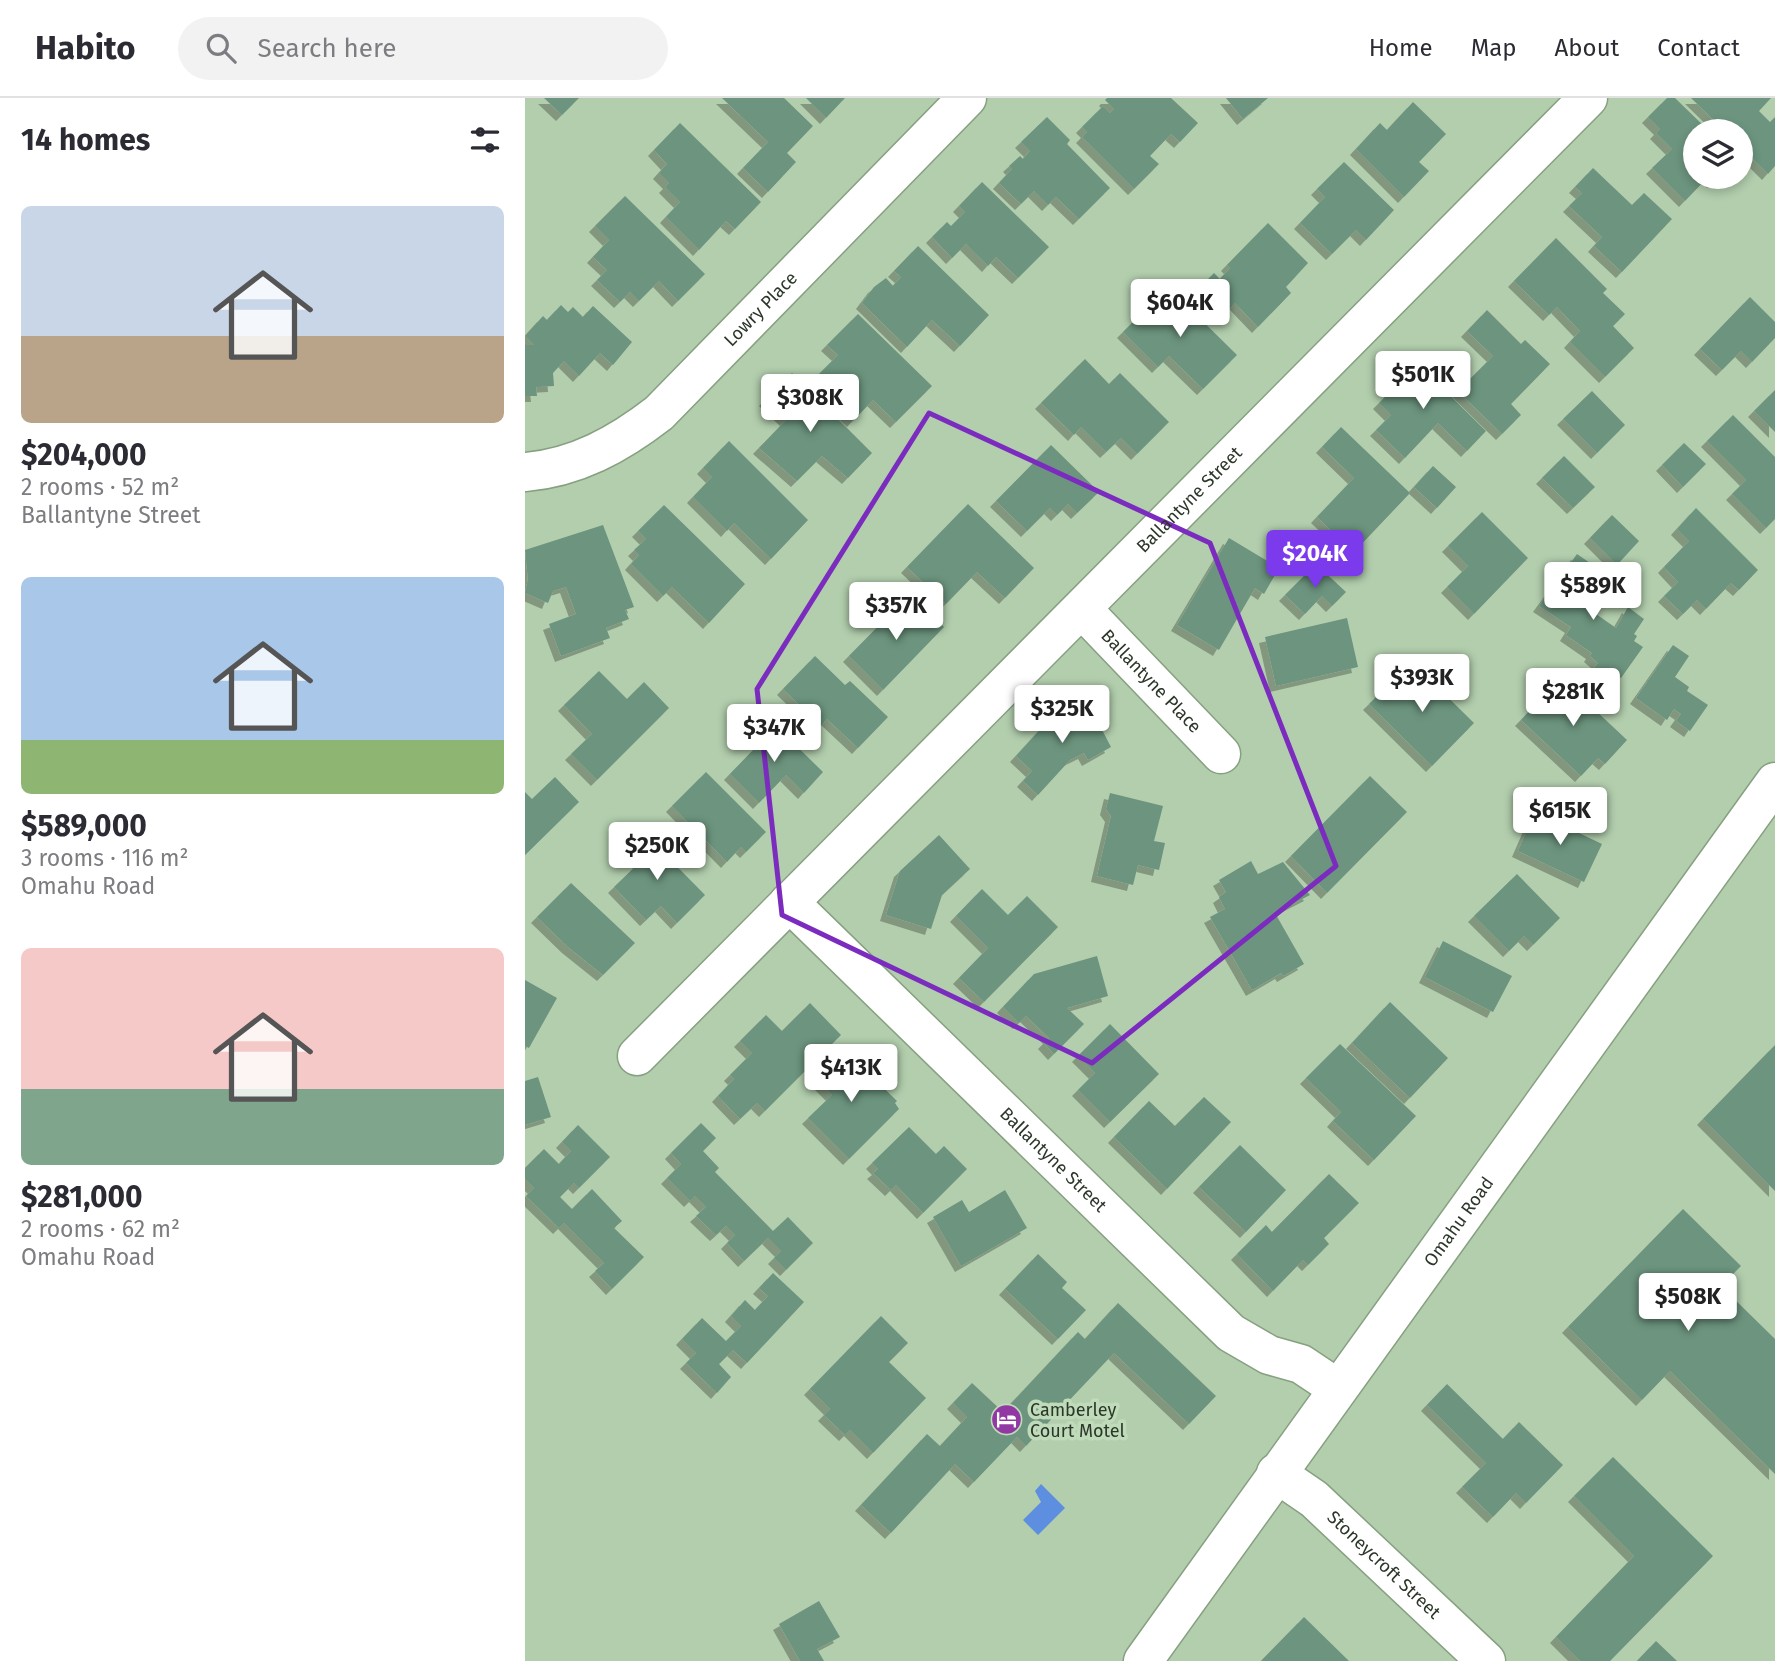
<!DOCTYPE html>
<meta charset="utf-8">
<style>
:root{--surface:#fff;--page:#f2f2f3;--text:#2b2b33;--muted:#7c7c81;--line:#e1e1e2;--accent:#7c3aed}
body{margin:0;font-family:"Fira Sans",sans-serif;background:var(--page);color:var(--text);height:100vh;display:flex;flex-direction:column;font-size:26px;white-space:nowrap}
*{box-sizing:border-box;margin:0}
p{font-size:23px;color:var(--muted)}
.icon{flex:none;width:38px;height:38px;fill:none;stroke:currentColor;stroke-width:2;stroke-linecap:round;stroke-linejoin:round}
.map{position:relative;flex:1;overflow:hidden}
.side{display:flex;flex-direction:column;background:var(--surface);width:525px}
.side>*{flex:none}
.tools{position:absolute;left:1158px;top:21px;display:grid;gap:14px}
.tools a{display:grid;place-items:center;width:70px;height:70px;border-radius:50%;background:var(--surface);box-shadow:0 4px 10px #0003;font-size:35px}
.price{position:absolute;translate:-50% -60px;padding:0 16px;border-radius:7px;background:#fff;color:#222;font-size:23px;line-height:46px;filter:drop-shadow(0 2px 4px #0008)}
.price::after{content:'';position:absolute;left:50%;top:42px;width:21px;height:16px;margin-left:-10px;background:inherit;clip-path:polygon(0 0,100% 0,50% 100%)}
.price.current{background:var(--accent);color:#fff}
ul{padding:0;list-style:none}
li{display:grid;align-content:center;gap:14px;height:371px;padding:0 21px}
li span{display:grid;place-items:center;height:217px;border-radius:10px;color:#555}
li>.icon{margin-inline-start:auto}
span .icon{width:126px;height:126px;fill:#fffc;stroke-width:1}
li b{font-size:30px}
h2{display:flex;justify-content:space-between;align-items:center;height:84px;padding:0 21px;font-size:30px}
header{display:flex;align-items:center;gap:42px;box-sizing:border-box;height:98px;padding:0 35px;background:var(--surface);border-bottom:2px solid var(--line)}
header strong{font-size:33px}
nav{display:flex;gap:38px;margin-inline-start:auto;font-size:24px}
.search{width:490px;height:63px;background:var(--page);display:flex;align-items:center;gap:18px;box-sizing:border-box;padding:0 24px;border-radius:38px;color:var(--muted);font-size:26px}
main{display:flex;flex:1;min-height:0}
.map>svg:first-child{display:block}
</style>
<header>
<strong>Habito</strong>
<div class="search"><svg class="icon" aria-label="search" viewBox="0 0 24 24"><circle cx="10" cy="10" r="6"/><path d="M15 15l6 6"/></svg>Search here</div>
<nav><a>Home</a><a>Map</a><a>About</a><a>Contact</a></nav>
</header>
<main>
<section class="side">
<h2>14 homes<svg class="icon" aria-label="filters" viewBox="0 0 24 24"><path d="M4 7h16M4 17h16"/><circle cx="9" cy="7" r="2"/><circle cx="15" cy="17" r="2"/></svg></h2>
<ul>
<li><span style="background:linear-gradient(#c9d6e8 60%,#b9a48a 0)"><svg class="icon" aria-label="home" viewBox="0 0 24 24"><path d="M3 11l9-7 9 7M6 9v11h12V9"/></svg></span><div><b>$204,000</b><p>2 rooms · 52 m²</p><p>Ballantyne Street</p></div></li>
<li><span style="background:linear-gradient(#a9c7e8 75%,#8fb573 0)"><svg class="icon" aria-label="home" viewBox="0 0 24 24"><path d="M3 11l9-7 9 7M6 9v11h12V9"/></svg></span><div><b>$589,000</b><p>3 rooms · 116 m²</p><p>Omahu Road</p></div></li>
<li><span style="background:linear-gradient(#f6c9c9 65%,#7fa58c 0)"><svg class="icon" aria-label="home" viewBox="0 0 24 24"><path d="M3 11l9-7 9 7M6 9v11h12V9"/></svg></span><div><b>$281,000</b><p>2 rooms · 62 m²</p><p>Omahu Road</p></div></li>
</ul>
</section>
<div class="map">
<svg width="1250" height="1563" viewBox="0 0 1250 1563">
<defs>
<filter id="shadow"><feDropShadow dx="-6" dy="6" stdDeviation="0" flood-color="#0004"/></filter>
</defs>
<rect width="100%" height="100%" fill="#b2cead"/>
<path fill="#5e8ee0" d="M516,1386l24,24 -27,27 -15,-15 18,-18 -6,-11z"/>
<path fill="#6c947e" filter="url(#shadow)" d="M19,0h35l-17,17z
M197,0h62l29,28 -26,27 9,9 -28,30 -25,-24 25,-26z
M281,0h39l-19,20z
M582,0h64l27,25 -18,19 -9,-8 -21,22 9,8 -25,25 -52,-52 5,-5 -5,-5 21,-21 7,7 4,-4 -9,-9z
M701,0h42l-25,21z
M1142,0h8l34,33h-13v46h23l-6,5 -5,-5 -23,24 -33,-33 20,-19 -16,-16 4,-4 -12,-12z
M1166,0h80l-12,13 11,11 5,-5v49l-7,8 -27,-27v-16h-16z
M888,4l33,32 -27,28 10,9 -25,26 -48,-48 24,-26 7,7z
M522,19l23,23 -3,4 43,44 -31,31 -23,-22 -8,8 -14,-14 -13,13 -22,-21 13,-14 -3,-3 11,-10 3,3 7,-8 -9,-9z
M155,25l81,79 -26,27 -9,-8 -27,29 -33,-33 14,-15 -15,-15 4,-4 -10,-10 8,-9 -13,-14z
M819,64l50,48 -28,30 -10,-10 -24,24 -32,-31 25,-26 -8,-8z
M1068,70l39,37 12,-12 28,26 -50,53 -28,-26 8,-9 -33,-31 13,-13 -7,-6z
M457,84l67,65 -31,31 -22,-21 -8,9 -22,-22 -14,14 -20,-21 15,-15 4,4 14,-14 -6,-6z
M100,98l80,78 -27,27 -19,-20 -20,20 -9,-9 -10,10 -23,-22 10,-10 -14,-13 16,-17 -14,-14z
M743,125l40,40 -22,24 5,6 -33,34 -23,-24 -12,13 -26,-26 17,-17 6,6 10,-11 -3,-3z
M1031,140l51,51 -4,4 22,21 -12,12 21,22 -29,29 -35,-35 10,-11 -23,-24 -8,8 -35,-34z
M393,148l71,69 -29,31 -28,-26 -25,27 -45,-44 12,-16 12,-9 7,8 8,-9 -7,-6z
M643,189l69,68 -34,34 -34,-33 -11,11 -35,-35z
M1225,199l25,25v16l-23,24 -11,-11 -19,19 -22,-21z
M36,207l7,7 5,-5 10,10 10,-11 39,36 -19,23 -13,-12 -21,23 -15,-15 -11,12 1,13 -18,1 1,9h-12v-51h9l-9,-9 18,-20 4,4z
M962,212l34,34 4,-4 25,24 -39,40 10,11 -19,19 -44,-43 35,-35 -26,-25z
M333,216l74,72 -36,36 -23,-22 -20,21 -41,-40 26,-26 -11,-10z
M885,258l76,75 -19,20 -29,-28 -33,35 -29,-28 15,-15 -12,-12 19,-19 -7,-8z
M560,261l24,25 11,-11 49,49 -32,32 -16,-16 -15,14 -25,-25 -7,8 -33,-32z
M267,275l80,80 -24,25 -26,-22 -25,25 -38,-33 27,-28 -21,-20z
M1250,292v42l-21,-21z
M1067,293l33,34 -28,28 -34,-34z
M1208,317l42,42v62l-9,9 -34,-34 14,-14 -39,-39z
M816,329l69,66 -56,59 -37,-35 37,-39 -32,-31z
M204,343l79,79 -37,39 -37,-36 -7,8 -34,-34 19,-20 -9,-9z
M1159,345l22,21 -23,23 -21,-22z
M526,347l48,47 -22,21 -9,-9 -11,11 -7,-7 -23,23 -31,-30z
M1039,358l31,31 -22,21 -31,-30z
M908,368l23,21 -19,21 -23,-21z
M443,406l66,64 -29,30 -28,-26 -31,32 -39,-37z
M139,407l81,79 -36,39 -37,-36 -9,9 -32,-32 8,-9 -5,-5 12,-11 -8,-8z
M1171,410l62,62 -19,20 -8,-7 -25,26 -9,-9 -14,14 -19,-18 14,-14 -14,-15 25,-26 -12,-12z
M957,414l46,46 -54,56 -27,-27 21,-21 -20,-20z
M1087,417l27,26 -22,24 -27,-27z
M78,427l31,82 -9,3 4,9 -23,9 4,10 -49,18 -12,-32 27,-10 -10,-27 -13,4 -5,12 -23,-10 3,-14 -3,-29z
M704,440l50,30 -15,26 -9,-6 -36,62 -42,-25z
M1052,456l16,11 -15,20 15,11 -7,11 30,21 12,-21 16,12 -10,15 3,2 -3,5 9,6 -22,31 -9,-6 -4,6 -14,-10 4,-5 -8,-7 2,-3 -26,-18 5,-8 -32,-21z
M791,466l30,28 -14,14 -10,-10 -17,18 -20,-19z
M385,496l34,33 -61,63 -34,-34z
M822,520l11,49 -82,19 -11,-49z
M1148,547l16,11 -14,21 14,10 -2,4 21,14 -18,26 -14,-10 5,-7 -7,-5 -7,11 -31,-22z
M290,558l30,29 5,-4 38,36 -30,31 -31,-29 -6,7 -38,-37z
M887,564l62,61 -42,43 -63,-62z
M74,573l28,28 17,-17 25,26 -72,72 -26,-26 21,-20 -28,-29z
M1036,580l66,62 -22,24 -7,-6 -17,18 -60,-56z
M562,603l24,46 -23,13 -4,-7 -14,7 -32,35 -15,-14 9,-10 -16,-15 31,-34z
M243,620l55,54 -19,21 -18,-18 -27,28 -29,-29 30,-31 -8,-8z
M181,674l60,60 -20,20 -5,-5 -14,15 -55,-56z
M845,678l37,36 -80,81 -36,-37z
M30,679l24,25 -54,53v-63l7,7z
M585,695l53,13 -9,35 11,2 -6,27 -21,-5 -5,20 -36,-9 14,-60 -5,-7z
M1010,714l67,32 -18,38 -66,-31z
M116,732l64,65 -28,28 -16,-17 -15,14 -32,-33 25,-24 -16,-15z
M414,737l31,34 -28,26 -11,34 -45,-14 14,-44z
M726,763l7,13 25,-12 27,33 -35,18 29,51 -21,12 -2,-3 -29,17 -42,-73 15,-8 -6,-12 7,-5 -7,-12z
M992,776l43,44 -27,27 -9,-9 -15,15 -35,-35z
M46,785l64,60 -32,32 -35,-28 -31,-30z
M457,791l26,26 19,-19 31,31 -74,75 -25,-24 29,-30 -32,-32z
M918,843l69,35 -19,36 -68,-35z
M572,858l11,40 -41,12 17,16 -30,30 -10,-11 5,-5 -23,-22 -7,7 -16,-16 31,-33z
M0,882l32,18 -28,50 -4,-2z
M865,904l58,56 -38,40 -58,-55z
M285,905l31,32 -76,76 -8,-8 -17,16 -22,-23 16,-17 -4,-4 22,-22 -12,-12 26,-26 16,16z
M585,926l49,50 -49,48 -32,-32 17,-17 -17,-17z
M815,946l76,72 -42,44 -41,-39 8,-9 -35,-34z
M1250,947v146l-72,-72z
M317,949l55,54 -2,2 4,6 -50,50 -41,-41 24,-23 -19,-19z
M13,979l13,40 -26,8v-44z
M679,999l27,25 -64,67 -53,-52 35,-36 26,25z
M176,1025l15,15 -13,13 16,17 -4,4 58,59 15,-14 25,26 -27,27 -12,-12 7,-7 -13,-13 -24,23 -17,-18 8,-8 -9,-9 -10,9 -20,-19 10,-9 -11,-11 -5,5 -23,-23 14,-14 -10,-11z
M53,1027l32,32 -31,31 -5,-5 -14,14 12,12 20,-20 30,32 -8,7 30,29 -32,32 -17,-18 9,-8 -40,-40 -5,5 -33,-32 8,-8 -9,-9v-11l19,-19 15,15 12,-13 -9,-9z
M384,1029l27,27 8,-8 23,23 -44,44 -27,-28 -5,5 -18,-17 5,-4 -6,-6z
M715,1047l46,45 -40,42 -47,-45z
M804,1076l30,29 -35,35 5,6 -21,21 -5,-5 -30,31 -36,-37 29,-29 6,7z
M480,1092l22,38 -66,38 -28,-49 29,-17 7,12z
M1158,1111l58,57 -20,20 54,53v135l-105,-103 -28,29 -74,-73z
M513,1156l29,28 -5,6 24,22 -28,29 -53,-50z
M248,1175l31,29 -57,61 -14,-13 -14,14 12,13 -14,16 -31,-30 10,-10 -14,-14 20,-21 24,23 15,-15 -10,-10 14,-16 10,10 13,-14 -9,-8z
M593,1205l98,93 -27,28 -75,-71 -88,93 -9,-9 -43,45 -19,-18 -64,69 -30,-28 66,-71 13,12 27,-29 -14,-14 19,-20 31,29 75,-80 7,7z
M356,1218l27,27 -19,19 37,36 -53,55 -23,-23 -5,5 -21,-20 6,-6 -20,-20z
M922,1286l56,55 16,-17 44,43 -37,38 -10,-10 -23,24 -31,-30 24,-24 -59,-58z
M1088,1359l100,99 -103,105h-30l-24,-24 78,-81 -60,-60z
M294,1503l21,36 -23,12 7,12h-24l-21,-37z
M779,1519l45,44h-88z
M1131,1543l21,20h-40z"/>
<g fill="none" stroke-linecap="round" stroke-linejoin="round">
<defs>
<g id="minor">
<path id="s1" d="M0,374c51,-4 94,-28 134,-59l308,-315"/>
<path id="s2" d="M557,511l139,145"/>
<path id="s3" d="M264,804l442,431 38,22 32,9 36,24"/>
<path id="s4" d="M112,958l951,-958"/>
</g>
<g id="major">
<path id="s5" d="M751,1375l38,26 172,162"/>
<path id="s6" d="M618,1563l632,-879"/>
</g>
</defs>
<use href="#minor" stroke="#86a080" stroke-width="41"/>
<use href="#major" stroke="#86a080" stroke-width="41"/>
<use href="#minor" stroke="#fff" stroke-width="38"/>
<use href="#major" stroke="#fff" stroke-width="38"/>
</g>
<path fill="none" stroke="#7b2cbf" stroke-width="5" stroke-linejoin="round" d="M404,315l281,130 126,323 -244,197 -310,-148 -25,-226z"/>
<defs>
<symbol id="hotel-disc" viewBox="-11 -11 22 22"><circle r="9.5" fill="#9138a3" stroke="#bfdbba"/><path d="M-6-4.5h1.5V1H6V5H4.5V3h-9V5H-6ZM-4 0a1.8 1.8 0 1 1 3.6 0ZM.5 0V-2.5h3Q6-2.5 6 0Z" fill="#fff"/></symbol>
</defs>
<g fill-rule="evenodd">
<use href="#hotel-disc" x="464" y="1304" width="35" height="35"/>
</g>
<g text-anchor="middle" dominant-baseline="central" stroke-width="7" stroke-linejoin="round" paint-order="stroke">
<g font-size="18" fill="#2c372a" stroke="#bfdbba">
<text stroke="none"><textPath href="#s1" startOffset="294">Lowry Place</textPath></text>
<text stroke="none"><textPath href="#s4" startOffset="784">Ballantyne Street</textPath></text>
<text stroke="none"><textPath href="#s2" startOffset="100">Ballantyne Place</textPath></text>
<text stroke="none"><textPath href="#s3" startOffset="369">Ballantyne Street</textPath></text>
<text stroke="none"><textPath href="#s6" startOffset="541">Omahu Road</textPath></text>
<text stroke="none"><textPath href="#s5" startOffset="142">Stoneycroft Street</textPath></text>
</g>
<g font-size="18" fill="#2c372a" stroke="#bfdbba" text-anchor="start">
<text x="505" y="1312">Camberley<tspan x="505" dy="21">Court Motel</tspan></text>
</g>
</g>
</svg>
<div class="tools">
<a><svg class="icon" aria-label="layers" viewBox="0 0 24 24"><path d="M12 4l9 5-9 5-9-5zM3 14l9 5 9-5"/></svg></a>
</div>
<b class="price" style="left:655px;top:241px">$604K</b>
<b class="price" style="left:898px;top:313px">$501K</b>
<b class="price" style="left:285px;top:336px">$308K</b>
<b class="price current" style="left:790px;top:492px">$204K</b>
<b class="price" style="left:1068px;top:524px">$589K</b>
<b class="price" style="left:371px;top:544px">$357K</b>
<b class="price" style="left:897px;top:616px">$393K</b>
<b class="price" style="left:1048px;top:630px">$281K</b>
<b class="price" style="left:537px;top:647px">$325K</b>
<b class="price" style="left:249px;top:666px">$347K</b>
<b class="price" style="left:1035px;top:749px">$615K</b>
<b class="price" style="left:132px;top:784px">$250K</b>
<b class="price" style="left:326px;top:1006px">$413K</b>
<b class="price" style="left:1163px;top:1235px">$508K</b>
</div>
</main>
